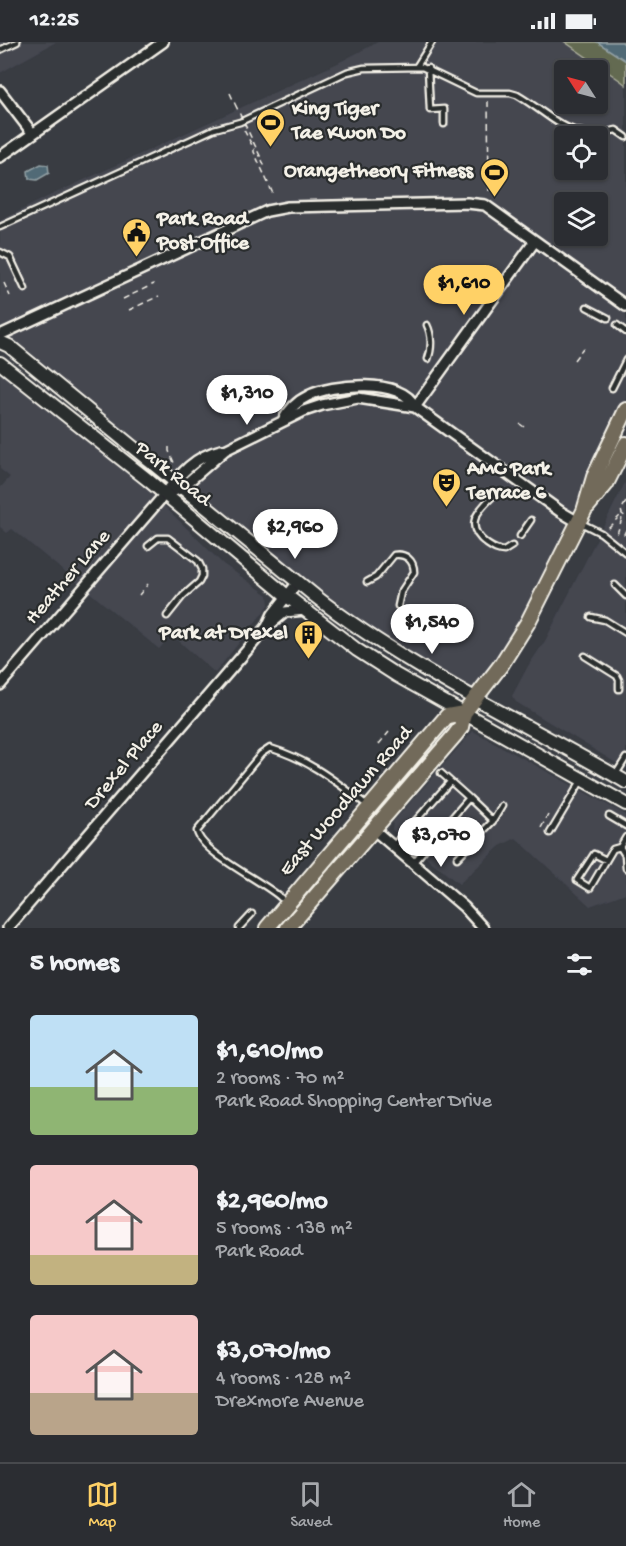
<!DOCTYPE html>
<meta charset="utf-8">
<style>
:root{--surface:#2b2d32;--page:#37393e;--text:#f1f3f6;--muted:#a6a8ac;--line:#47494d;--accent:#ffd166}
body{margin:0;font-family:"Gochi Hand",sans-serif;background:var(--page);color:var(--text);height:100vh;display:flex;flex-direction:column;font-size:22px;white-space:nowrap}
*{box-sizing:border-box;margin:0}
p{font-size:20px;color:var(--muted)}
.icon{flex:none;width:33px;height:33px;fill:none;stroke:currentColor;stroke-width:2;stroke-linecap:round;stroke-linejoin:round}
.map{position:relative;height:886px;overflow:hidden}
.drawer{display:flex;flex-direction:column;background:var(--surface);flex:1}
.drawer>*{flex:none}
.needle{width:39px;rotate:306deg}
.fabs{position:absolute;left:554px;top:18px;display:grid;gap:12px}
.fabs a{display:grid;place-items:center;width:54px;height:54px;border-radius:6px;background:var(--surface);box-shadow:0 2px 4px #0004,0 0 0 2px var(--line);font-size:30px}
.price{position:absolute;translate:-50% -51px;padding:0 14px;border-radius:21px;background:#fff;color:#222;font-size:20px;line-height:39px;filter:drop-shadow(0 2px 3px #0008)}
.price::after{content:'';position:absolute;left:50%;top:36px;width:18px;height:14px;margin-left:-9px;background:inherit;clip-path:polygon(0 0,100% 0,50% 100%)}
.price.active{background:var(--accent);color:#111}
ul{padding:0;list-style:none}
li{display:flex;align-items:center;gap:18px;height:150px;padding:0 30px}
li span{display:grid;place-items:center;flex:none;width:168px;height:120px;border-radius:6px;color:#555}
li>.icon{margin-inline-start:auto}
span .icon{width:72px;height:72px;fill:#fffc;stroke-width:1}
li b{font-size:26px}
h2{display:flex;justify-content:space-between;align-items:center;height:72px;padding:0 30px;font-size:26px}
.status{display:flex;justify-content:space-between;align-items:center;height:42px;padding:0 30px;background:var(--surface);direction:ltr}
.status svg{height:16px;fill:currentColor}
.menu{display:flex;justify-content:space-around;align-items:center;height:84px;border-top:2px solid var(--line);background:var(--surface);font-size:16px;color:var(--muted)}
.menu a{display:grid;justify-items:center;gap:3px}
.menu .active{color:var(--accent)}
.map>svg:first-child{display:block}
</style>
<div class="status"><b>12:25</b><svg viewBox="0 0 49 12"><path d="M0 12V9h3v3zM5 12V6h3v6zM10 12V3h3v9zM15 12V0h3v12zM26 1h20v11H26zM47 4h2v5h-2z"/></svg></div>
<div class="map">
<svg width="626" height="886" viewBox="0 0 626 886">
<rect width="100%" height="100%" fill="#393c42"/>
<filter id="ink" filterUnits="userSpaceOnUse"><feTurbulence type="fractalNoise" baseFrequency=".0167" numOctaves="2"/><feDisplacementMap in="SourceGraphic" scale="12" xChannelSelector="R" yChannelSelector="G"/><feConvolveMatrix kernelMatrix="1 2 1 2 8 2 1 2 1" color-interpolation-filters="sRGB"/></filter>
<g filter="url(#ink)">
<path fill="#444650" fill-rule="evenodd" d="M0,0h56l-56,31z
M378,0h203l45,32v330l-112,227 -41,60 -79,-44 -54,-36 -340,-275v-115l47,-24 291,-134zM564,28h33v34h-33zM564,94h33v34h-33zM564,160h33v34h-33z
M0,328l152,124 71,70 45,31 1,10 -54,68 -43,-38 -13,14 -147,-120 -5,4 -7,-6v-39l10,-11 -10,-8z
M626,439v288l-110,-67 -4,-6 16,-30 17,-25z
M473,689l153,84v78l-36,13 -74,-68 -16,8 -41,38 -67,-54 1,-8z"/>
<path fill="#646b51" stroke="#acae9c" stroke-width="1.5" d="M565,0h61v43l-5,-4z"/>
<path fill="#516a76" stroke="#92a0a4" stroke-width="1.5" d="M597,0h25l4,4v15z
M41,122l7,1 1,8 -12,7 -8,-1 -1,-8z"/>
<g fill="none" stroke-linecap="round" stroke-linejoin="round">
<defs>
<path id="service" d="M0,8l17,-8
M417,24l15,-24
M428,26l2,42 14,-1v15
M0,185l214,-98 26,-7 107,-50 17,-4 58,-1 54,26h34l7,2c38,22 50,47 99,35l10,7
M0,210l10,5 15,32
M587,265l21,11
M427,283c5,10 5,24 1,34
M617,283l9,7
M612,346l14,-28
M495,452c-18,17 -32,32 -8,50 6,4 10,7 17,7l8,-5
M581,481l20,10 25,20
M520,494l11,-16
M148,504l10,-8h10l30,23 4,8v7l-3,6 -16,14 -16,20
M367,540l9,-5 18,-22c11,-2 20,5 20,17l-13,20 -3,14
M615,543l11,11
M591,575l14,3 21,13
M585,614l32,20 2,4v9
M616,732l10,-16
M609,774l17,10
M493,779l9,-15
M550,791l31,-52
M393,804l57,-64
M620,805l5,8 1,13
M457,816l36,-37 -24,-23
M606,818l-12,-6 -17,26 13,8 23,-39 7,-2 6,-10
M413,821l56,-65 -28,-25
M281,856c-18,-17 -80,-45 -84,-67l64,-77 9,-6c40,12 65,33 97,57
M239,886l13,-14"/>
<path id="minor" d="M0,49l33,43
M0,115l163,-115
M535,199l-120,166 146,105 17,10
M0,293l267,-124 21,-4 179,-4 18,2 141,101
M221,408h4l-45,39 -15,5c15,-20 30,-38 56,-44z
M225,408l79,-39 18,-6 36,-7 57,9c-12,-30 -84,-23 -107,-11 -11,5 -20,15 -26,26
M298,540l-25,32 -6,13 18,-15 20,-2
M0,643l165,-191
M373,787l91,78 19,21
M8,886l259,-301"/>
<path id="secondary" d="M0,300l9,4 306,250c95,74 207,125 311,186
M0,321l148,117 139,116 70,54 39,25 230,129"/>
<path id="primary" d="M587,465l19,-23 20,-40
M267,886l180,-212 17,-3
M288,886l167,-193 6,-8 3,-14 37,-48 27,-43 56,-111 10,-34 32,-67"/>
</defs>
<use href="#service" stroke="#f4f1e8" stroke-width="9"/>
<use href="#minor" stroke="#f4f1e8" stroke-width="14"/>
<use href="#secondary" stroke="#f4f1e8" stroke-width="16"/>
<use href="#primary" stroke="#f4f1e8" stroke-width="18"/>
<path stroke="#f4f1e8" stroke-width="1.5" stroke-dasharray="6 4.5" stroke-linecap="butt" d="M230,51l5,11
M488,59l1,90
M244,88l10,19v3l20,44
M557,103v-9l2,-4
M262,118l2,5 -2,5
M4,241l6,13
M123,257l31,-15
M129,268l30,-14
M574,318l9,-12
M520,382l4,3
M169,405v4l6,14
M541,426l12,8
M626,460l-5,8 1,4 4,3
M608,486l14,-14
M626,488l-2,4 2,1
M617,492l6,-19
M139,553l9,-11
M445,584l12,8
M379,702l10,-12
M541,786l7,-13"/>
<use href="#service" stroke="#2a2d2e" stroke-width="4.5"/>
<use href="#minor" stroke="#2a2d2e" stroke-width="9"/>
<use href="#secondary" stroke="#2a2d2e" stroke-width="12"/>
<use href="#primary" stroke="#726b5a" stroke-width="14"/>
<path stroke="#f4f1e8" stroke-width="1.5" stroke-dasharray="6 4.5" stroke-linecap="butt" d="M235,62l27,56"/>
</g>
</g>
<defs>
<symbol id="stadium-pin" viewBox="-11 -11 22 30"><path d="M0 17L-7.5 6A9.5 9.5 0 1 1 7.5 6Z" fill="#ffd166" stroke="#2a2d2e"/><path d="M0-5a6.5 5 0 1 0 0 10a6.5 5 0 1 0 0-10ZM-3.5-1.8h7v3.6h-7Z" fill="#111"/></symbol>
<symbol id="civic-pin" viewBox="-11 -11 22 30"><path d="M0 17L-7.5 6A9.5 9.5 0 1 1 7.5 6Z" fill="#ffd166" stroke="#2a2d2e"/><path d="M-.6-6.5H3V-4.5H.6V-3L4-1V1h2V6H-6V1h2V-1L-.6-3ZM-1.2 2.5V6h2.4V2.5Z" fill="#111"/></symbol>
<symbol id="theatre-pin" viewBox="-11 -11 22 30"><path d="M0 17L-7.5 6A9.5 9.5 0 1 1 7.5 6Z" fill="#ffd166" stroke="#2a2d2e"/><path d="M-5-5.5Q0-4 5-5.5V0Q5 5 0 6Q-5 5-5 0ZM-3.3-2.5H-1v1.5H-3.3ZM1-2.5H3.3v1.5H1ZM-2.8 1Q0 5.5 2.8 1Z" fill="#111"/></symbol>
<symbol id="building-pin" viewBox="-11 -11 22 30"><path d="M0 17L-7.5 6A9.5 9.5 0 1 1 7.5 6Z" fill="#ffd166" stroke="#2a2d2e"/><path d="M-4-6H4V6H1V3H-1V6H-4ZM-2.5-4.3h1.7v1.8h-1.7ZM.8-4.3h1.7v1.8H.8ZM-2.5-1h1.7V.8h-1.7ZM.8-1h1.7V.8H.8Z" fill="#111"/></symbol>
</defs>
<g fill-rule="evenodd">
<use href="#stadium-pin" x="254" y="64" width="33" height="45"/>
<use href="#stadium-pin" x="478" y="114" width="33" height="45"/>
<use href="#civic-pin" x="120" y="174" width="33" height="45"/>
<use href="#theatre-pin" x="430" y="424" width="33" height="45"/>
<use href="#building-pin" x="292" y="576" width="33" height="45"/>
</g>
<g text-anchor="middle" dominant-baseline="central" stroke-width="4.5" stroke-linejoin="round" paint-order="stroke">
<g font-size="21" font-weight="bold" fill="#f4f1e8" stroke="#2a2d2e" text-anchor="start">
<text x="292" y="68">King Tiger<tspan x="292" dy="24">Tae Kwon Do</tspan></text>
<text x="473" y="130" text-anchor="end">Orangetheory Fitness</text>
<text x="157" y="178">Park Road<tspan x="157" dy="24">Post Office</tspan></text>
<text x="467" y="428">AMC Park<tspan x="467" dy="24">Terrace 6</tspan></text>
<text x="288" y="592" text-anchor="end">Park at Drexel</text>
</g>
<g font-size="21" fill="#f4f1e8" stroke="#2a2d2e">
<text transform="translate(172 433) rotate(39)">Park Road</text>
<text transform="translate(69 536) rotate(-49)">Heather Lane</text>
<text transform="translate(125 724) rotate(-50)">Drexel Place</text>
<text transform="translate(347 760) rotate(-49)">East Woodlawn Road</text>
</g>
</g>
</svg>
<div class="fabs">
<a><svg class="needle" viewBox="-14 -14 28 28"><path d="M0-13l5 13h-10z" fill="#e53935"/><path d="M0 13l5-13h-10z" fill="#a6a8ac"/></svg></a>
<a><svg class="icon" aria-label="locate" viewBox="0 0 24 24"><circle cx="12" cy="12" r="6"/><path d="M12 2v4M12 18v4M2 12h4M18 12h4"/></svg></a>
<a><svg class="icon" aria-label="layers" viewBox="0 0 24 24"><path d="M12 4l9 5-9 5-9-5zM3 14l9 5 9-5"/></svg></a>
</div>
<b class="price active" style="left:464px;top:274px">$1,610</b>
<b class="price" style="left:247px;top:384px">$1,310</b>
<b class="price" style="left:295px;top:518px">$2,960</b>
<b class="price" style="left:432px;top:613px">$1,540</b>
<b class="price" style="left:441px;top:826px">$3,070</b>
</div>
<section class="drawer">
<h2>5 homes<svg class="icon" aria-label="filters" viewBox="0 0 24 24"><path d="M4 7h16M4 17h16"/><circle cx="9" cy="7" r="2"/><circle cx="15" cy="17" r="2"/></svg></h2>
<ul>
<li><span style="background:linear-gradient(#bfe0f5 60%,#8fb573 0)"><svg class="icon" aria-label="home" viewBox="0 0 24 24"><path d="M3 11l9-7 9 7M6 9v11h12V9"/></svg></span><div><b>$1,610/mo</b><p>2 rooms · 70 m²</p><p>Park Road Shopping Center Drive</p></div></li>
<li><span style="background:linear-gradient(#f6c9c9 75%,#c2b280 0)"><svg class="icon" aria-label="home" viewBox="0 0 24 24"><path d="M3 11l9-7 9 7M6 9v11h12V9"/></svg></span><div><b>$2,960/mo</b><p>5 rooms · 138 m²</p><p>Park Road</p></div></li>
<li><span style="background:linear-gradient(#f6c9c9 65%,#b9a48a 0)"><svg class="icon" aria-label="home" viewBox="0 0 24 24"><path d="M3 11l9-7 9 7M6 9v11h12V9"/></svg></span><div><b>$3,070/mo</b><p>4 rooms · 128 m²</p><p>Drexmore Avenue</p></div></li>
</ul>
</section>
<nav class="menu">
<a class="active"><svg class="icon" aria-label="map" viewBox="0 0 24 24"><path d="M3 6l6-2 6 2 6-2v14l-6 2-6-2-6 2zM9 4v14M15 6v14"/></svg>Map</a>
<a><svg class="icon" aria-label="saved" viewBox="0 0 24 24"><path d="M7 4h10v16l-5-4-5 4z"/></svg>Saved</a>
<a><svg class="icon" aria-label="home" viewBox="0 0 24 24"><path d="M3 11l9-7 9 7M6 9v11h12V9"/></svg>Home</a>
</nav>
